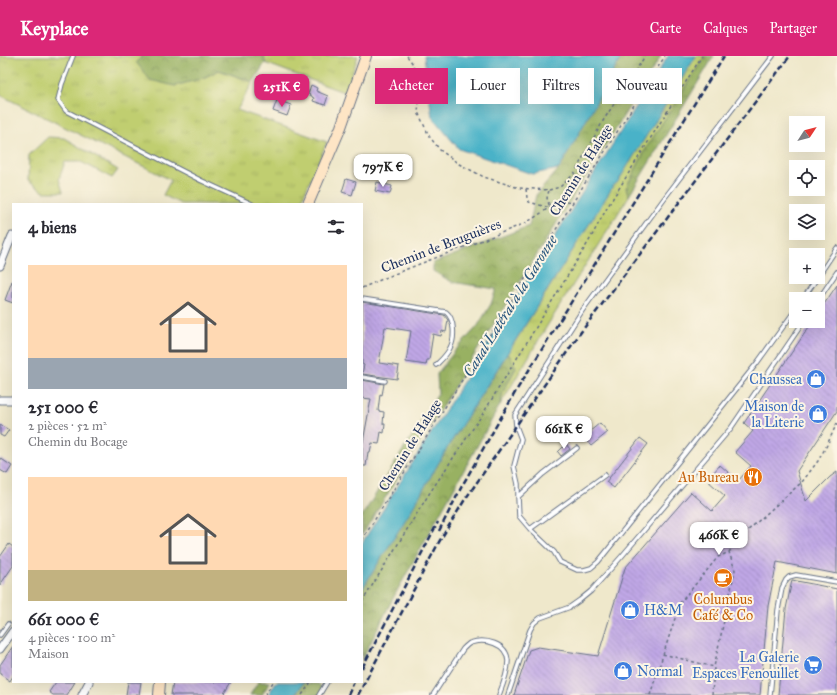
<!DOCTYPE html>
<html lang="fr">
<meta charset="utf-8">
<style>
:root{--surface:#fff;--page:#f2f2f3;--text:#2b2b33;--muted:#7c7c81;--accent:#db2777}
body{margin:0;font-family:"IM FELL Great Primer",serif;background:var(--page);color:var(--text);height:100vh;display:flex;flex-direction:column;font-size:15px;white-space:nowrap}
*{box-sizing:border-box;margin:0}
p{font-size:13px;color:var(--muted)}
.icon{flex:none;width:22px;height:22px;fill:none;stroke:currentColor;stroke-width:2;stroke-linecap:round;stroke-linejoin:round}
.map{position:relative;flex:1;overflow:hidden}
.sheet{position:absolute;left:12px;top:147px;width:351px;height:480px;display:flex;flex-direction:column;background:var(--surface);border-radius:0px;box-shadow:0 4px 16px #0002}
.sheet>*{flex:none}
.hud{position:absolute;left:375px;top:12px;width:380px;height:36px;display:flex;gap:8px}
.needle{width:26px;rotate:54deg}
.buttons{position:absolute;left:789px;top:60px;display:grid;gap:8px}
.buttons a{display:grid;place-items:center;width:36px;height:36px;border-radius:0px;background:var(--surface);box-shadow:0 4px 16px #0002;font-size:20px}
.price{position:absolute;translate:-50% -34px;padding:0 9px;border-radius:8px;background:#fff;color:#222;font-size:13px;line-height:26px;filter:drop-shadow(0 1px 2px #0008)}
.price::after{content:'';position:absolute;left:50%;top:24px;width:12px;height:9px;margin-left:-6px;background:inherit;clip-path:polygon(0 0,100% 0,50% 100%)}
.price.selected{background:var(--accent);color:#fff}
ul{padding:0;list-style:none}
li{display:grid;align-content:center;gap:8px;height:212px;padding:0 16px}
li span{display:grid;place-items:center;height:124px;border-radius:0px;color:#555}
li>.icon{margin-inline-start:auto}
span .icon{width:72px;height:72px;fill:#fffc;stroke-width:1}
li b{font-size:17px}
h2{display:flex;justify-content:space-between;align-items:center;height:48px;padding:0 16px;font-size:17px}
.pill{padding:0 14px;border-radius:0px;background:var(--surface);box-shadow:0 4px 16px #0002;font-size:14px;line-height:36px}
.pill.selected{background:var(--accent);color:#fff}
header{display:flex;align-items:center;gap:24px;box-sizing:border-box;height:56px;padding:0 20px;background:var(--accent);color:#fff}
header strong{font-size:19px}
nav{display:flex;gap:22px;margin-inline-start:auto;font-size:14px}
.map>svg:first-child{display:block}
</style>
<header>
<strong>Keyplace</strong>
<nav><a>Carte</a><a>Calques</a><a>Partager</a></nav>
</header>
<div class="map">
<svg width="837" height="639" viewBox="0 0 837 639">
<defs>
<pattern id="grass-tufts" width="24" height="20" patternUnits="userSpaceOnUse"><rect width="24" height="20" fill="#c0ce70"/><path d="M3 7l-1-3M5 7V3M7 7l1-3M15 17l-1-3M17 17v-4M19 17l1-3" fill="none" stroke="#a4b163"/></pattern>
<pattern id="forest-crowns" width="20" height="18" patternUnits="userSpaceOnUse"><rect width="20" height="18" fill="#98b162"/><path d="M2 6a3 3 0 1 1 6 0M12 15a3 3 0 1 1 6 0" fill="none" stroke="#7b9054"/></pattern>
<pattern id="building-back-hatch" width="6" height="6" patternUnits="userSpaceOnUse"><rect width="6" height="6" fill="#c0a7e6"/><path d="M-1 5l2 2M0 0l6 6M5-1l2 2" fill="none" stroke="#9b88be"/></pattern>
</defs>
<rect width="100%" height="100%" fill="#fcf5e5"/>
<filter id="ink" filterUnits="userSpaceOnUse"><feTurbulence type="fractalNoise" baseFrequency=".025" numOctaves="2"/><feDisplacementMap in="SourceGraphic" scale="8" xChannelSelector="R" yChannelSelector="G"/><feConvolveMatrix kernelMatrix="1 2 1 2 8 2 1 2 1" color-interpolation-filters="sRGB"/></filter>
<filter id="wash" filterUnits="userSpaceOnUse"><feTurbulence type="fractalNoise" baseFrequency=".012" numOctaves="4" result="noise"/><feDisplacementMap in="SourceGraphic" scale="16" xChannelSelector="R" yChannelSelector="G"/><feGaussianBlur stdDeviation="0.9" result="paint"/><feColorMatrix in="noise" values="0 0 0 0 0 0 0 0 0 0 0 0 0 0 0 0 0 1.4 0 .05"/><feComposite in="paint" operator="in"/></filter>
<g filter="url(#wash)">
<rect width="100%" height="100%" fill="#efe8cb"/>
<path fill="url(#grass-tufts)" stroke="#6e7e67" d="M0,0h144l-8,6 67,16 16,-8 34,12 -16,28 90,32 -27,62h-119l-18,-9 8,-15 -171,-85z
M264,0h94l-12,37 -81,-30z
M696,0h9l-58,91 -21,41 3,8 -82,130 -47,79 3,-13 13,-24 -8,-15 106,-168 3,-2z
M48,81l16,1 54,32 -6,8 -31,-16h-16l-6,17 4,13h-19l-16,-11 1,-26z"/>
<path fill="url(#forest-crowns)" stroke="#5a7060" d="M144,0h120l1,7 -12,19 -34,-12 -16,8 -28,8 -25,-6 -14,-18z
M622,0h39l-299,479v-19l76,-122 -1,-20 17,-22 23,-25 14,-23 5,-15 -44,-7 -19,-11v-8l96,-37 7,-31 23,-26z
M705,0h9l-85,140 -3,-8 21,-41z
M508,297l8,14 -13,25 -3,13 -108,195 -30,60v-71l47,-75 37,-64z
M258,626h12l-8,13h-12z
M303,627l16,1 5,8 -2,3h-27z"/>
<path fill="#49b2c8" stroke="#327093" d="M424,0h198l-63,113 -27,5 -73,-25 -27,-32z
M668,0h28l-79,127 -3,2 -168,265 -37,64 -47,75v-46z
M276,626h28l-9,13h-27z"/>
<g id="blocks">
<path fill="url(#building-back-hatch)" d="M311,29l6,3 -1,3 12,5 -3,9 -12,-4 1,-3 -2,-1v-1l-4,-2z
M277,44l14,5 -4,11 -14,-5z
M346,123l10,3 -4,13 -10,-3z
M377,126l15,4 -2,8 -15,-3z
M12,225h1v22l-8,-3z
M837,229v126l-40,60 9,30 24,-24 7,-5v102l-60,-12 -9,44 -8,89h-246l15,-45 9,-3 60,9 27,-88 66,-76 21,19 13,-15 -18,-16 13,-15 18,16 13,-15 -16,-14 18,-21 -9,-8 69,-102h5v-8z
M362,246l82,13 4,5 -2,12 -4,-1 -1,5 -8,-2 -4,26h-2l-1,5 -20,-3 5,-31 -26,-4 -6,36 20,3 -2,13 -35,-5 2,-9 -2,-1z
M362,324l22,4 -2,11 -2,-1 -2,17 6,1 -1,12h2l-1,9 -3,-1 -2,12 -7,-1 -2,9h-2l-2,14h-4v-24h1l8,-43 -9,-1z
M600,367l8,9 -17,14 -8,-9z
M0,369l9,5 -5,7 -4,-2z
M640,382l8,6 -34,44 -8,-6z
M566,388l4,5 -9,7 -3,-4z
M0,402l12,8 -5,8 -7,-4z
M9,488l4,3v19l-13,19v-28z
M792,524l45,9v106h-59l8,-86z
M13,590v30l-3,5 -10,-7v-9z
M56,626h19l-8,13h-14l-4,-3z
M128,626h13l-2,13h-13z
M173,626h58l-8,13h-52z"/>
</g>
</g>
<g filter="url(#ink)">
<use href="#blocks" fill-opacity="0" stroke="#657084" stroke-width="1"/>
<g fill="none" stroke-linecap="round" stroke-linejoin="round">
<defs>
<path id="lane" d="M73,0l-11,28 -4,16 8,11 134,69 52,24
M362,243l84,13c9,7 9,27 4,36 -3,7 -9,12 -14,17
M803,243l34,-51
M818,244l19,-28
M362,321l23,4
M577,392l-34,26 -25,23 1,19 11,13 24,23 6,10 17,8h7l7,-2 7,-6 159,-199 39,-54
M518,441v-13l-4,-18 7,-27 -5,-13 -1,-11 67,-104 81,-111 110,-144
M530,473l75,-54
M0,579l8,-11
M319,639l8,-13
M433,639l30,-46c2,-2 5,-5 7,-6 15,-5 37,0 38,18 0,11 -5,24 -9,34
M508,639l22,-65 4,-7 6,-5 30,-11 10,-7 11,-9 31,-35 109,-128 73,-107
M770,639l8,-85 4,-22 4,-8 3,-3 7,-2 41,7"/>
<path id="street" d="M0,210l12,-30
M0,344h13
M0,593l13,-18
M82,639l7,-13"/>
<path id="secondary" d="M308,148l33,-77 25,-71
M159,639l1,-13"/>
</defs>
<use href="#lane" stroke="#657084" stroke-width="5.5"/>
<use href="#street" stroke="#657084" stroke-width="9"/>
<use href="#secondary" stroke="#657084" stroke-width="12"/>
<path stroke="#657084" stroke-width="1.5" stroke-dasharray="3 3" stroke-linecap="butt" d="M407,0l6,8 6,37 -1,11 11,24 11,14 19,14 25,13 35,11 30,2 -2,8 3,10
M526,133l1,9 2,4 21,6
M549,134l11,-3 14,-13 29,-53 42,-65
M362,232c53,-24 108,-42 161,-64 15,-6 32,-26 49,-21
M362,484c101,-161 201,-323 303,-484
M362,546l67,-108 55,-82 105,-171 19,-35 94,-150
M663,598l51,13
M265,639l8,-13
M302,639l9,-13
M650,639l30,-92 38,-46 11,-5 16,-19 57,-51 16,-21 9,-16 10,-22
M712,639l2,-28 21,-97 -6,-18"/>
<use href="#lane" stroke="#fff" stroke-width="3.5"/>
<use href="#street" stroke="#fff" stroke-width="7"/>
<use href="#secondary" stroke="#fee5c5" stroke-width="10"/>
<path stroke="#1b2f5e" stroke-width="2.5" stroke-dasharray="6 3" stroke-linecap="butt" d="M439,475l23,-45 54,-95 208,-335
M362,612l76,-146
M348,639l6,-13
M358,639l81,-153 25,-41 117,-169 209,-276"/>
</g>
</g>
<defs>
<symbol id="shop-disc" viewBox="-11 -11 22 22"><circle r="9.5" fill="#3f7fe0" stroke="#fcf5e5"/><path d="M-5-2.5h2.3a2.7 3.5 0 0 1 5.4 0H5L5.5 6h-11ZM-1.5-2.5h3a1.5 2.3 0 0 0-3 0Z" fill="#fff"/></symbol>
<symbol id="restaurant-disc" viewBox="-11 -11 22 22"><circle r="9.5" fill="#e8710a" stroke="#fcf5e5"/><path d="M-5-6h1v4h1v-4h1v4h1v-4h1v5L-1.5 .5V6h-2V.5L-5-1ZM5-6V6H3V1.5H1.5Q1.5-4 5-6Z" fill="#fff"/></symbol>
<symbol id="cafe-disc" viewBox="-11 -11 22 22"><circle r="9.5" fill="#e8710a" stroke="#fcf5e5"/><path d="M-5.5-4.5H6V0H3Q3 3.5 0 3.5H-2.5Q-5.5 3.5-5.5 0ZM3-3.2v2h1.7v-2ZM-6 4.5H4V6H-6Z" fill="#fff"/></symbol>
<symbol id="supermarket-disc" viewBox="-11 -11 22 22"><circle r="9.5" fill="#3f7fe0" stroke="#fcf5e5"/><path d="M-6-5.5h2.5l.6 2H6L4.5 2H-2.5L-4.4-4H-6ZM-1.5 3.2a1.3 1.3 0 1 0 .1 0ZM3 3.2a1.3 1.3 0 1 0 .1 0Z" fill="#fff"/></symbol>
</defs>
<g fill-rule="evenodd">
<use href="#shop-disc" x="805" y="312" width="22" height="22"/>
<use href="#shop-disc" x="807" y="347" width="22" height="22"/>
<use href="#restaurant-disc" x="742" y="410" width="22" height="22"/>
<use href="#cafe-disc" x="712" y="511" width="22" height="22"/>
<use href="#shop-disc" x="619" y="543" width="22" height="22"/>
<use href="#supermarket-disc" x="802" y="598" width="22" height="22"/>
<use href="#shop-disc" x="612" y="604" width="22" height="22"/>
</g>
<g text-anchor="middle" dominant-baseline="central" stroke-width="4" stroke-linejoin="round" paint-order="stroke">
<g font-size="14" fill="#1b2f5e" stroke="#fcf5e5">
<text transform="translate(581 114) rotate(-58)">Chemin de Halage</text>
<text transform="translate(441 190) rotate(-21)">Chemin de Bruguières</text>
<text transform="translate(410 389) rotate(-58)">Chemin de Halage</text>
</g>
<g font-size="14" fill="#366cbe" stroke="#fcf5e5" text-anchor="end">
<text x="802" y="323">Chaussea</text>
<text x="804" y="350">Maison de<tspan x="804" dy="16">la Literie</tspan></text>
<text x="644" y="554" text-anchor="start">H&amp;M</text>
<text x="799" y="601">La Galerie<tspan x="799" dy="16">Espaces Fenouillet</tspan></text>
<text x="637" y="615" text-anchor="start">Normal</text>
</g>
<g font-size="14" fill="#c56008" stroke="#fcf5e5" text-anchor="end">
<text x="739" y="421">Au Bureau</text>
<text x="723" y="543" text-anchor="middle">Columbus<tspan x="723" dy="16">Café &amp; Co</tspan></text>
</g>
<g font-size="15" font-style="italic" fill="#29567e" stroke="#fcf5e5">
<text transform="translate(510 250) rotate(-58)">Canal Latéral à la Garonne</text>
</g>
</g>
</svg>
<div class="buttons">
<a><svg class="needle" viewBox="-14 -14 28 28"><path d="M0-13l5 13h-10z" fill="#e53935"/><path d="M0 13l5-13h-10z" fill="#7c7c81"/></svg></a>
<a><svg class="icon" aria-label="locate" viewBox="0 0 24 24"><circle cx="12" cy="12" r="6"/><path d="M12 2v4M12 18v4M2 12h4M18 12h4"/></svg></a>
<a><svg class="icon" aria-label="layers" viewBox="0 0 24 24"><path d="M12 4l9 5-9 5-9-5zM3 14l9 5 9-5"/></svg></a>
<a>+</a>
<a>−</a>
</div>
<b class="price selected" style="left:282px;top:52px">251K €</b>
<b class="price" style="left:383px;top:132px">797K €</b>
<b class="price" style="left:564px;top:394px">661K €</b>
<b class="price" style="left:719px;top:500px">466K €</b>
<div class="hud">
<a class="pill selected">Acheter</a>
<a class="pill">Louer</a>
<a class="pill">Filtres</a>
<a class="pill">Nouveau</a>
</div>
<section class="sheet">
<h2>4 biens<svg class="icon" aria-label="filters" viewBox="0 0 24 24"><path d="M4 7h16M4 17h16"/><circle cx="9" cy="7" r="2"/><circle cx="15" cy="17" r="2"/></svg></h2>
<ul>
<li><span style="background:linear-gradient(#ffd9b3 75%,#9aa5b1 0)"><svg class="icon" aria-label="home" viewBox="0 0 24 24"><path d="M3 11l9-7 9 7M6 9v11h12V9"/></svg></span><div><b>251 000 €</b><p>2 pièces · 52 m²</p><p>Chemin du Bocage</p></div></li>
<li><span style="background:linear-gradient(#ffd9b3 75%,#c2b280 0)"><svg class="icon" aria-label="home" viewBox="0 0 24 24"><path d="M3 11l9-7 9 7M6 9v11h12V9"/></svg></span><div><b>661 000 €</b><p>4 pièces · 100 m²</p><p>Maison</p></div></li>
</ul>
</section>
</div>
